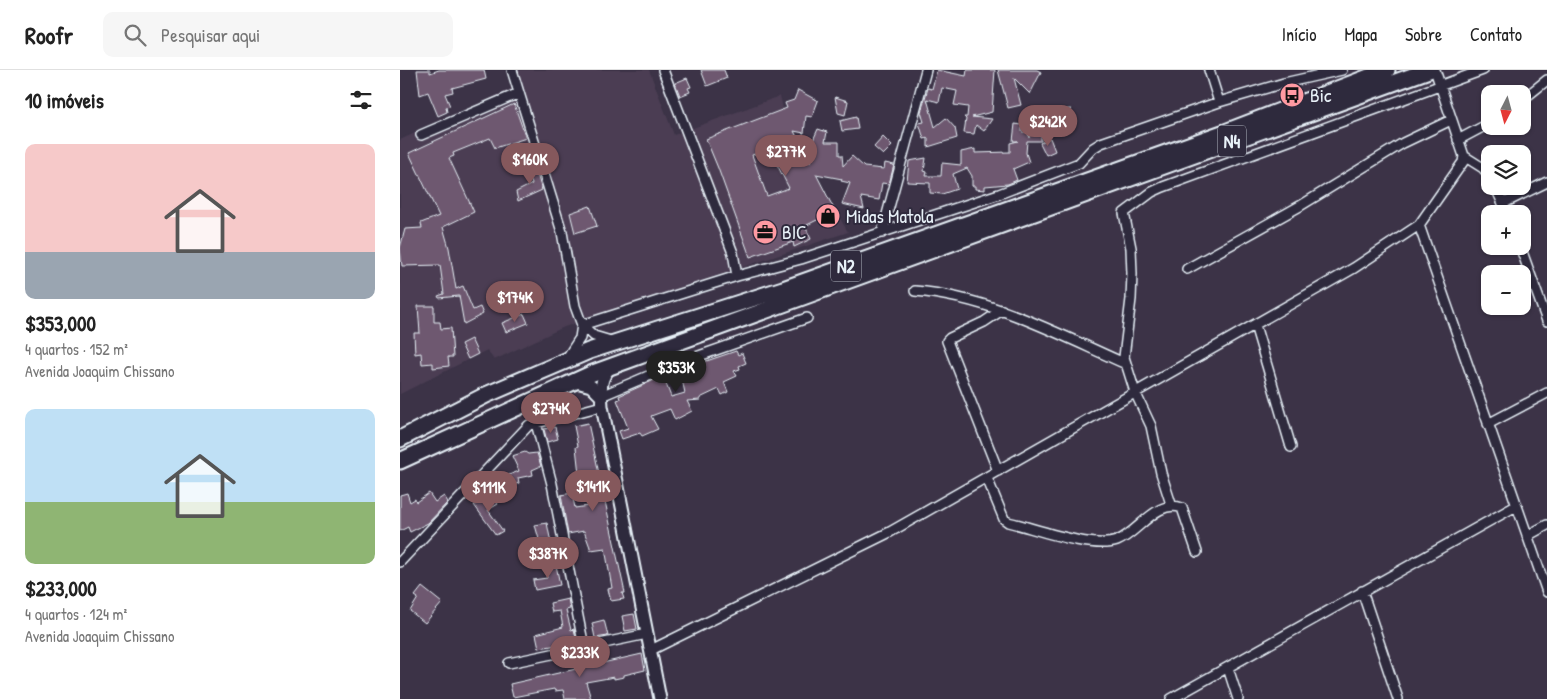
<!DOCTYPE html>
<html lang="pt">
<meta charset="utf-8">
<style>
:root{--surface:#fff;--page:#f6f6f6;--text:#222;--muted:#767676;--line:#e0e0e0;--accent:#85585c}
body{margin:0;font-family:"Patrick Hand",sans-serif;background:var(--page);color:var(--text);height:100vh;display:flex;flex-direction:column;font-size:19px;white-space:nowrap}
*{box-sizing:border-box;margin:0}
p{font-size:16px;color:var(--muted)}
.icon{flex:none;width:28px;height:28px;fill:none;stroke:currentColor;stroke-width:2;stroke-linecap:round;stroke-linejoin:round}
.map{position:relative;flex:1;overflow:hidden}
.side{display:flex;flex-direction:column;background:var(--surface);width:400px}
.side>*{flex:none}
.needle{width:32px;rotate:186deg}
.buttons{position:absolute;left:1081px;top:15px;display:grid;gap:10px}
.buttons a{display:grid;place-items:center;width:50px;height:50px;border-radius:10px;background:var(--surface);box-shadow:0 1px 4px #0004;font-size:25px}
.price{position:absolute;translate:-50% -42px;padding:0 11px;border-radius:18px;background:var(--accent);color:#fff;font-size:16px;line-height:32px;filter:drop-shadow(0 1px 2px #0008)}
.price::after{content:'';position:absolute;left:50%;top:30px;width:15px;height:11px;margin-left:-8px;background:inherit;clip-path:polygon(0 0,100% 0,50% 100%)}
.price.current{background:#222;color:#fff}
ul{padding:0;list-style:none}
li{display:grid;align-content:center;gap:10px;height:265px;padding:0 25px}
li span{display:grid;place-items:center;height:155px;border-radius:10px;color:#555}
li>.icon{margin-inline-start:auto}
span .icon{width:90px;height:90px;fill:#fffc;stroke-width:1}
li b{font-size:21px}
h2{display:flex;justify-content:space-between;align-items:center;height:60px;padding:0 25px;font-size:21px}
header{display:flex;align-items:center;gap:30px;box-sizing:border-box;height:70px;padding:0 25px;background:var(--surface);border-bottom:1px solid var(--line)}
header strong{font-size:24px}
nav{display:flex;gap:28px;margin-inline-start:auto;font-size:18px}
.search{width:350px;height:45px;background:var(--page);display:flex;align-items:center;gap:12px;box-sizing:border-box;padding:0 18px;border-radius:10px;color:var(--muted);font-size:19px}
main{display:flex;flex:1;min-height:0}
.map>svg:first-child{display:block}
</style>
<header>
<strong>Roofr</strong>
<div class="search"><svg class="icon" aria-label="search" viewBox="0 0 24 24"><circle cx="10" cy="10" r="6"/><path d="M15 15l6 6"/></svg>Pesquisar aqui</div>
<nav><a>Início</a><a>Mapa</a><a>Sobre</a><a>Contato</a></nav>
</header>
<main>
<section class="side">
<h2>10 imóveis<svg class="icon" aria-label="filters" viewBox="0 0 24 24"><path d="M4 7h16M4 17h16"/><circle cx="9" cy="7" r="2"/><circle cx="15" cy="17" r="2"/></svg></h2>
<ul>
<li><span style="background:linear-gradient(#f6c9c9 70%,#9aa5b1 0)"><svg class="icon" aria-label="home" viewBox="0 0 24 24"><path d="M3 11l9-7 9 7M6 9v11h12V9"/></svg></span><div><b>$353,000</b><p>4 quartos · 152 m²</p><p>Avenida Joaquim Chissano</p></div></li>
<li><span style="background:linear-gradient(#bfe0f5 60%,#8fb573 0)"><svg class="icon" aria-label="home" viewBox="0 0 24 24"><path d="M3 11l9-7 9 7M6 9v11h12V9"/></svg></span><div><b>$233,000</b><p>4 quartos · 124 m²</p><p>Avenida Joaquim Chissano</p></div></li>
</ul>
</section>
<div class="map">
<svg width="1147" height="629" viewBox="0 0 1147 629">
<rect width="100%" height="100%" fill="#3c3347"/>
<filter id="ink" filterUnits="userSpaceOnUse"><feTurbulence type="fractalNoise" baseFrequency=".02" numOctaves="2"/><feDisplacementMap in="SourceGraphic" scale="10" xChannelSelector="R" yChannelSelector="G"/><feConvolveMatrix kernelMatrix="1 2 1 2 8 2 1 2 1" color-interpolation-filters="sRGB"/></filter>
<g filter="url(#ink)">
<path fill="#4b3e53" d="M115,0h134l25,65 106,-39 9,37 59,99 -284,95 -70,33 -7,-10 -87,44v-254l119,-55z"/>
<path fill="#6e596f" stroke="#e8f1f8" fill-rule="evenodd" d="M17,0h13v3l9,-3h45l2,9 -34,9 1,4 -8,2 5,12 -4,1 1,5 -9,4 -10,-24 -8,3z
M301,0h23l3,8 -20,8z
M537,0l29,6 1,-6h28l-3,42 -20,5 20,2 -8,12 -8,-6 -2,9 -10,-1 2,-14 -2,-2h3l1,-10 -14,-2 3,-14 -15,-3 -3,14 -12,-3 8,28 11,-9 9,10 2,10 -29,9v-9l-4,1 -5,-16 5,-1 -3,-10 7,-24 4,1z
M598,0h39l4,2 -11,22 -16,-16 7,27 -13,3z
M287,8l4,9 -3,1 2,4 -10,4 -5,-13z
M398,20l20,11 -6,16 -6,-1 -2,17 -10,-2 9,18v15l3,-9 4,8 4,-25 4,-9 9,3 -2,10h14v13h3l1,11 9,-10 12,11 20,2 1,-6 9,2 -5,19 -7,-1 -3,17 -18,-3 3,12 -22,-5 8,-21 -9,-2 1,-2 -26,-5 19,37 -30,15 6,13 -17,8 -1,-5 -43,15 -32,-89 -12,-29 81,-31 -2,-5 9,-3zM369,79l20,39 -22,8 -15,-41z
M435,27l13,4 -3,14 -7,-2z
M114,34l12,34 -31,10 -5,-10 -37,15 1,3 -5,2 25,54 -31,15 6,21 7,41 7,-3 10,24 7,-3 3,7 -19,10 -5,-28 -20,2 -1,-2 6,-2 -4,-29 -38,1 -2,-18 5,-19 17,-1 -1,-5 18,-7 -30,-63z
M671,39l1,12 -9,1 -5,-12z
M456,47l2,12 -16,2 -2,-10z
M615,54l7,1v7h6l1,6 1,-6 11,1v8h-14l-1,12 3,9 -16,7 4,11 -9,4 -23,2v4l-10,-1v-3h-3v-10l-5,-8 -14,6 4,15 -15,5 -12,-1v-10l-23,-1 2,-21 17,-3 -2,13 3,1 -1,4h15l1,-13 19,2v-13l14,-3v4l35,-1v-9l8,-2h-5z
M483,67l9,9 -9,9 -9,-8z
M650,68l5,13 -9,4 -6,-12z
M134,95l8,25 -24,11 -2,-9 16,-8 -6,-15z
M190,136l7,20 -22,7 -5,-20z
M18,236h16v16h6l1,7 10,-1 2,29h-5l1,9 -16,2v-5l-11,1 -1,-11 -6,1 -1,-21h6z
M124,244l4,9 -22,9 -4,-9z
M71,269l7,15 -10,5 -7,-15z
M336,281l2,4 4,-2 4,10 -7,3 1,3 -6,2 3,5 -13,6 4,10 -6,3 -3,-6 -19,9v2l-13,1 5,10 -17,9 -5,-11 -19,7 7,13 -16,7 -2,-3 -18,6 -3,-8 9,-3 -11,-28 3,-1 -1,-3 44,-20 8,21 14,-4 -5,-23z
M188,353l37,170h-3l2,6 -13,2 -3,-12 4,-1 -7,-40 -14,2 -7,-19 -16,3 -7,-39 11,-2 3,15 20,-3 -7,-32 -9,1 -3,-27 2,-1 -4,-20z
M155,357l3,12 -11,3 -3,-13z
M125,382l3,2 9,-1 4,13 -9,4 1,5 -15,3 1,5 -18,7 -5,-10 23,-9 -7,-15z
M7,423l3,9 5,-3 1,3 13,-9 6,9 9,-6 4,6 -20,21 -18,9 -2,-5 -8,4v-36z
M92,425l6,9 -10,6 15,21 -7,4 -22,-30z
M147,453l5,25 -10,2 -7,-25z
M156,495l4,20 -25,5 -2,-10 14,-2 -2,-11z
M22,517l20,16 -17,20 -15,-12 8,-13 -3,-2z
M168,529l2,10 -4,1 5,20 3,-1 3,13 -38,6 -3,-14 27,-7 -3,-16 -8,1 -2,-9z
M234,544l3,15 -12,2 -3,-15z
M204,550l4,16 -13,2 -3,-15z
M242,584l3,16 -21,5v2l-10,2v-2l-28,5 5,17h-26l-2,-9 -8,1 -1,-2 -41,8 -3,-13z"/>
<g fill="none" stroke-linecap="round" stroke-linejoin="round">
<defs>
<path id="street" d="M112,0l50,162 13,74 7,19 -2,13 -13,20
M263,0l70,183 4,23
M809,0l10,32
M1122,30l25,-20
M21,65l98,-42
M1058,70l32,-17
M1064,86l19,12 7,8
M1095,116l13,28
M1104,133l43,-21
M1019,155l128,367
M482,163l44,-163
M1120,176l27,75
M787,199l113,-63 103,-63 48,-23
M515,221c75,6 143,43 211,73
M182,255l155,-49 64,-17 198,-65 80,-31 14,-15 8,-5 118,-41 65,-19 58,-13
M182,255l12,11 20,6
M855,255l36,122
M201,326l78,-33 128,-45
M136,353l16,61 32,163
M1088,354l59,-31
M598,401l-51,-130 3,-3 34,-16 18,-12
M587,408l17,41 4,3c26,6 84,28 109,19 21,-8 40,-43 65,-33l15,44
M771,434l-10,-31 -10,-47 -16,-34 -11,-35 7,-58 1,-25 -1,-26 -7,-35 28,-21 11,-5 320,-117
M1127,466l20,-11
M0,492l129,-137 73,-19
M962,521l36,108
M251,580l239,-118 464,-264 65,-43 44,-63 1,-6 -29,-86
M109,593l138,-29
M828,598l10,31
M771,629l345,-193"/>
<path id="secondary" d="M211,297c-12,11 -10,24 -9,39l58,293
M173,311l18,5 10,10"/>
<path id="highway" d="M0,369l86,-44 103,-44 194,-62 442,-157 162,-62
M0,391l193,-88 836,-303"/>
</defs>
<use href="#street" stroke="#e8f1f8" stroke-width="12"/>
<use href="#secondary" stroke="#e8f1f8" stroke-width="15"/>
<use href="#highway" stroke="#e8f1f8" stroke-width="19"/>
<use href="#street" stroke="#2f2a3d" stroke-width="9"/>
<use href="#secondary" stroke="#2f2a3d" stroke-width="11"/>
<use href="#highway" stroke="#2f2a3d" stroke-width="15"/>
</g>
</g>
<defs>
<symbol id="bus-disc" viewBox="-11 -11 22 22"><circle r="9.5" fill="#ff9aa2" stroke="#2f2a3d"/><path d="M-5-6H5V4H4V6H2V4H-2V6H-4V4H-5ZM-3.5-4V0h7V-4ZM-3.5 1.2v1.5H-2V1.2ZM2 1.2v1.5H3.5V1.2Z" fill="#111"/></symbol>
<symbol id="shop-disc" viewBox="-11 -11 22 22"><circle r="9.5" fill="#ff9aa2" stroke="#2f2a3d"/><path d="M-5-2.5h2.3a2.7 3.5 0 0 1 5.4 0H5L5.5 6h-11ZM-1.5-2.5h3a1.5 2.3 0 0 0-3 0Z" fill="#111"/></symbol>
<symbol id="office-disc" viewBox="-11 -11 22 22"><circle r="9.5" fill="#ff9aa2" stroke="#2f2a3d"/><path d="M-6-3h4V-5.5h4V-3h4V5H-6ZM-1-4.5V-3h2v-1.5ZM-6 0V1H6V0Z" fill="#111"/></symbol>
</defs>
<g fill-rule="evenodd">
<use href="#bus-disc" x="878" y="11" width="28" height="28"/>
<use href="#shop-disc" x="414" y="132" width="28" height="28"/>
<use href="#office-disc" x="351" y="148" width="28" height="28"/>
</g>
<g text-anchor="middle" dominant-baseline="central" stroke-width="4" stroke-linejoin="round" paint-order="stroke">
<g fill="#2f2a3d" stroke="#b0b5c0" stroke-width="1">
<rect x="818" y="55.5" width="28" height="31" rx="4"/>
<rect x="431" y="180.5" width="30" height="31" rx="4"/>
</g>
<g font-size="18" font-weight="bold" fill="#e8f1f8">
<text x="832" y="71">N4</text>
<text x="446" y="196">N2</text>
</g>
<g font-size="19" fill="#e8f1f8" stroke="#2f2a3d" text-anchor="start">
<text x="910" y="25">Bic</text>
<text x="446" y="146">Midas Matola</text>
<text x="382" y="162">BIC</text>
</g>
</g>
</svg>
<div class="buttons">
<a><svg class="needle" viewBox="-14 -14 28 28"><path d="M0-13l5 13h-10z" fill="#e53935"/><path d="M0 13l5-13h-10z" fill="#767676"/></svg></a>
<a><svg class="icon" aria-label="layers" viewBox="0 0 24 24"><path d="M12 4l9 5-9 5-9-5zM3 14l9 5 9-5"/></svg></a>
<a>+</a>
<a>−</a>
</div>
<b class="price" style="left:648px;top:77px">$242K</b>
<b class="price" style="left:386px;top:107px">$277K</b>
<b class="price" style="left:130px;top:115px">$160K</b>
<b class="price" style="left:115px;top:253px">$174K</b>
<b class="price current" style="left:276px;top:323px">$353K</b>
<b class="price" style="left:151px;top:364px">$274K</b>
<b class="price" style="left:193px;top:442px">$141K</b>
<b class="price" style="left:89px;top:443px">$111K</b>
<b class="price" style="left:148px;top:509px">$387K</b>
<b class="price" style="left:180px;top:608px">$233K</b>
</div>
</main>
